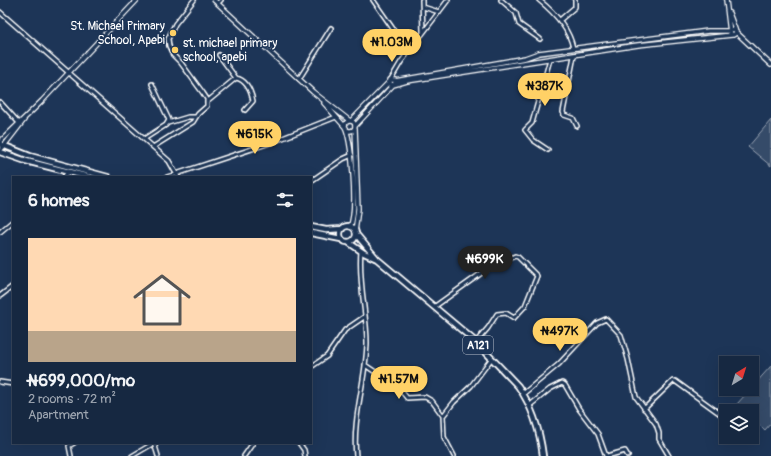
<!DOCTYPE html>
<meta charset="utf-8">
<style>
:root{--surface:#162841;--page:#23344c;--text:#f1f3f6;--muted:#9ea6b1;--line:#35445a;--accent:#ffd166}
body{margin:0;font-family:Pangolin,sans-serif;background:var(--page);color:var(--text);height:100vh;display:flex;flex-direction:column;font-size:15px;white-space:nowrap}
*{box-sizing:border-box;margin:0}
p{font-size:13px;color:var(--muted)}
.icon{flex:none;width:22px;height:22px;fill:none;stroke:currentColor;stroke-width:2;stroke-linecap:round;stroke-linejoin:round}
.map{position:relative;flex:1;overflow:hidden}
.sheet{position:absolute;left:12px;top:176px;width:300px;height:268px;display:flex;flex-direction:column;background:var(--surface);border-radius:0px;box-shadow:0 4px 16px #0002,0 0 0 1px var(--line)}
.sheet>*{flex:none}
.needle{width:26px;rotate:38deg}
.controls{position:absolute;left:719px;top:356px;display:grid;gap:8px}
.controls a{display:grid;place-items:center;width:40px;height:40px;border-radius:0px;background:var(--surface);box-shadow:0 4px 16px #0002,0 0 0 1px var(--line);font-size:20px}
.price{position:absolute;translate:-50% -34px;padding:0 9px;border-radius:14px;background:var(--accent);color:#111;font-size:13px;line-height:26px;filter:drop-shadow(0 1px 2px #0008)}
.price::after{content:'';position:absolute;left:50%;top:24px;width:12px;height:9px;margin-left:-6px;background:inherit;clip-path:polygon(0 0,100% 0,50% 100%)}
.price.on{background:#222;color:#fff}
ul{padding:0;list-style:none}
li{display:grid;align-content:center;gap:8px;height:212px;padding:0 16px}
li+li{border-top:1px solid var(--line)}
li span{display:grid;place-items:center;height:124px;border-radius:0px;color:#555}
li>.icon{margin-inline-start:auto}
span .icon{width:72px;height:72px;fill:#fffc;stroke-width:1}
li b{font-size:17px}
h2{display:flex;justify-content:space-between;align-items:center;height:48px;padding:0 16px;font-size:17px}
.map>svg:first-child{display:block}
</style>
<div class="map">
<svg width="771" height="456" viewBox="0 0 771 456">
<rect width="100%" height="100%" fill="#1d3557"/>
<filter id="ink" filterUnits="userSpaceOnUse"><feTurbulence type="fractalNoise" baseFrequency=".025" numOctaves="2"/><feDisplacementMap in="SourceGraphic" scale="8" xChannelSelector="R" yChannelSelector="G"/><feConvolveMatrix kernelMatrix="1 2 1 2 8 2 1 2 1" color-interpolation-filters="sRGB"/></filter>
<g filter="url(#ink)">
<path fill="#364b69" stroke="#9aa5b4" d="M771,120v46l-23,-19z
M771,366v57l-6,7 -13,-12v-7h-7l-8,-7z"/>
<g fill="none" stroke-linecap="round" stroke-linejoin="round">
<defs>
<path id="minor" d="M373,0l36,52
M422,0l1,32
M501,0l15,13 3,11 21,15
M539,0c16,13 30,28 34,48
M218,3l3,-3
M423,7l16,5
M0,12l169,149 9,16
M560,20l15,-13v-7
M219,55l17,23
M574,56l-11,56 1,3 9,3 4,8
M299,79l32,-51
M391,79l10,-17 47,-62
M0,102l19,21
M207,102l29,-24c10,2 15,13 17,23l-8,9
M168,123l20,-6h8
M144,139l22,-14 3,-5 -17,-36
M153,147l40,-25 5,-8 9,-8v-7l-4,-6 -22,-30 -8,-8 -4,-9 -1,-7 7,-15 19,-24
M548,150l-15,-10 -8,-10 7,-7 18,-64
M64,177l4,-5
M167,177l103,-34 66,-26
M311,181l32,-22 9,-4
M0,232l13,-11
M0,296l13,-10
M434,307l56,-40 25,-11 3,1 19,19 -12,30 -11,12 -8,-5 -9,1 -9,14 -12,14
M365,365l34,23 8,10 18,-1 7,4 11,15 1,21 10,19
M311,367l16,-11 18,-26 19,-13
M0,382l13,2
M523,394l36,-30 38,-41 9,-4 15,16 7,24 8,38 20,27 3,9v6l10,17
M529,406l21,-17 12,-6 3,2 14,24 19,25 8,22
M644,409l29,-28h2l51,37
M443,416l11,-14 17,-16 21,-28
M154,443l4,13
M299,443l5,7 1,6
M71,456l-2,-10 5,-3
M132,456l22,-13
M244,456l9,-13
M356,456c-4,-38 10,-75 11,-113 0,-30 -9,-60 -6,-92
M607,456l18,-5 3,5"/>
<path id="tertiary" d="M214,0l99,92 37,29
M726,0l4,33 3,2 3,-2 -1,-4 -5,1
M729,13l6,16
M736,32l35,33
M395,81l130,-23 14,-5 169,-22h21
M395,84v-4h-5v4l3,1 14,-4 231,-36 94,-10
M324,103l22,25
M351,121l39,-40
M345 126a5 5 0 1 1 10 0a5 5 0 1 1-10 0Z
M355,126l38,-41
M355,128l3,81 -3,23
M346,129c6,17 12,82 4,98
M0,142l42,-41 95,-101
M0,151l24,-31"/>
<path id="primary" d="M0,144l30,12 78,21
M0,152l26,9 63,16
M340 234a8 8 0 1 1 16 0a8 8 0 1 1-16 0Z
M311,227l15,3 16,-1
M311,233l30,6
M356,234l21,25 99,83 42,44c14,20 22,46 25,70
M348,242l16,11 11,5"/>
</defs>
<use href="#minor" stroke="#fff" stroke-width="6"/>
<use href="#tertiary" stroke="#fff" stroke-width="6"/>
<use href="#primary" stroke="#fff" stroke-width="8"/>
<use href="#minor" stroke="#1d3557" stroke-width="3"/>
<use href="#tertiary" stroke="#1d3557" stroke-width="3.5"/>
<use href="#primary" stroke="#1d3557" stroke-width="4.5"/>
</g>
</g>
<g fill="#ffd166" stroke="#1d3557" stroke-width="1.5">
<circle cx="173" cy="33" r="4"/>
<circle cx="175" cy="50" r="4"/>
</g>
<g text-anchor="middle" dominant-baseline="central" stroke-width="3" stroke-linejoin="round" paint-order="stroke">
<rect fill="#1d3557" stroke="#bbc2cd" stroke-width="1" x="463" y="336" width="30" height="18" rx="3"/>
<g font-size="11" font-weight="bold" fill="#fff">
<text x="478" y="345">A121</text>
</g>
<g font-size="12" fill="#fff" stroke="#1d3557" text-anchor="end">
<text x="165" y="26">St. Michael Primary<tspan x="165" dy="14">School, Apebi</tspan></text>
<text x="183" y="43" text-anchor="start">st. michael primary<tspan x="183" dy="14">school, apebi</tspan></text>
</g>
</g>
</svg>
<div class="controls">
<a><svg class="needle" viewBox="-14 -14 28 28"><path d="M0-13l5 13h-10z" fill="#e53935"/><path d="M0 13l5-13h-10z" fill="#9ea6b1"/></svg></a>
<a><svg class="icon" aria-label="layers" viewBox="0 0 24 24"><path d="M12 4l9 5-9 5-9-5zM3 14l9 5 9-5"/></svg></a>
</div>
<b class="price" style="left:392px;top:63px">₦1.03M</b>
<b class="price" style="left:545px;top:107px">₦387K</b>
<b class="price" style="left:255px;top:155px">₦615K</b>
<b class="price on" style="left:485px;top:280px">₦699K</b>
<b class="price" style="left:560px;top:352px">₦497K</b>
<b class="price" style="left:399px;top:400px">₦1.57M</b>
<section class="sheet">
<h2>6 homes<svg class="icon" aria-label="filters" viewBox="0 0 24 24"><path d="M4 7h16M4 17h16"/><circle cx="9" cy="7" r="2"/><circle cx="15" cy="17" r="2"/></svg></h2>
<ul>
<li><span style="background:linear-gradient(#ffd9b3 75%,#b9a48a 0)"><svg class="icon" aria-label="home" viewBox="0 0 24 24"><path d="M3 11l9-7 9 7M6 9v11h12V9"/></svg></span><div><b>₦699,000/mo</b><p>2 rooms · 72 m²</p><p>Apartment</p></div></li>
</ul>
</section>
</div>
